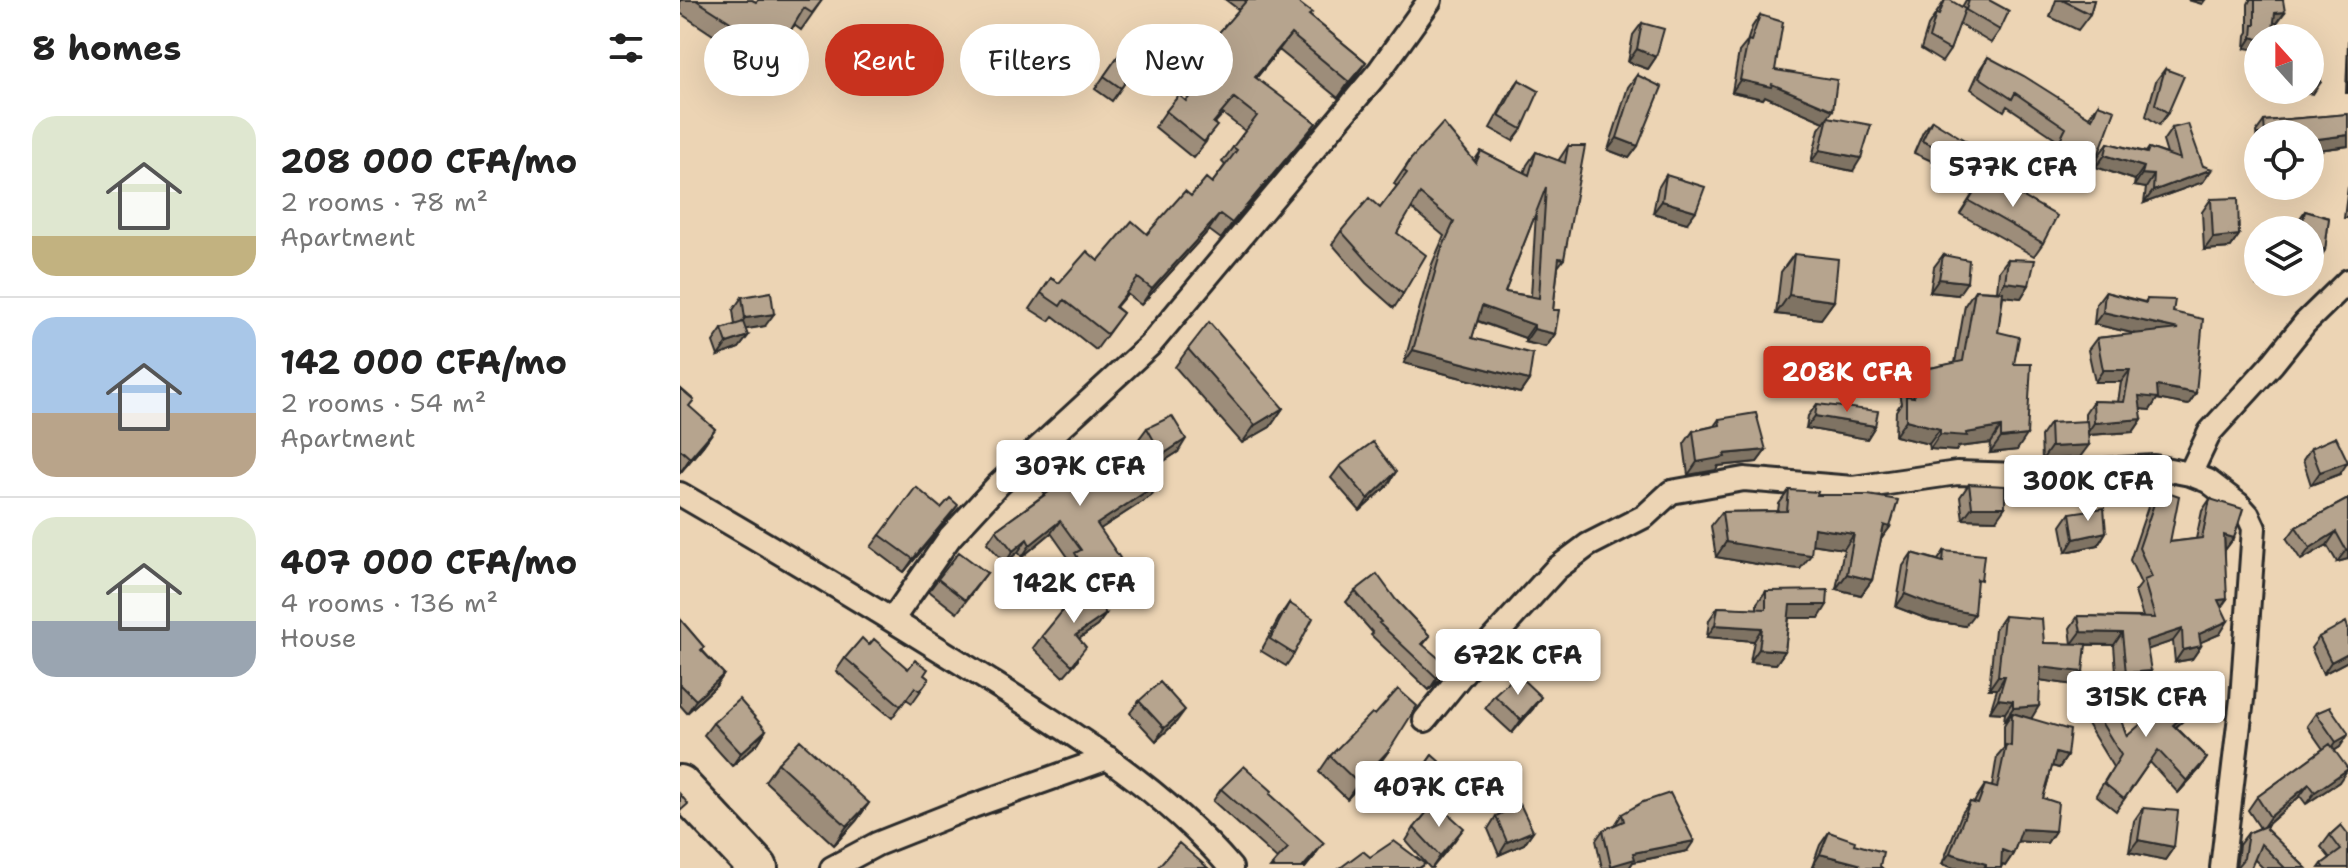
<!DOCTYPE html>
<meta charset="utf-8">
<style>
:root{--surface:#fff;--page:#f2f2f2;--text:#222;--muted:#767676;--line:#e0e0e0;--accent:#c8321e}
body{margin:0;font-family:"Shantell Sans",sans-serif;background:var(--page);color:var(--text);height:100vh;display:flex;flex-direction:column;font-size:30px;white-space:nowrap}
*{box-sizing:border-box;margin:0}
p{font-size:26px;color:var(--muted)}
.icon{flex:none;width:44px;height:44px;fill:none;stroke:currentColor;stroke-width:2;stroke-linecap:round;stroke-linejoin:round}
.map{position:relative;flex:1;overflow:hidden}
.side{display:flex;flex-direction:column;background:var(--surface);width:680px}
.side>*{flex:none}
.hud{position:absolute;left:24px;top:24px;width:760px;height:72px;display:flex;gap:16px}
.needle{width:52px;rotate:339deg}
.tools{position:absolute;left:1564px;top:24px;display:grid;gap:16px}
.tools a{display:grid;place-items:center;width:80px;height:80px;border-radius:50%;background:var(--surface);box-shadow:0 8px 32px #0002;font-size:40px}
.price{position:absolute;translate:-50% -68px;padding:0 18px;border-radius:8px;background:#fff;color:#222;font-size:26px;line-height:52px;filter:drop-shadow(0 2px 4px #0008)}
.price::after{content:'';position:absolute;left:50%;top:48px;width:24px;height:18px;margin-left:-12px;background:inherit;clip-path:polygon(0 0,100% 0,50% 100%)}
.price.selected{background:var(--accent);color:#fff}
ul{padding:0;list-style:none}
li{display:flex;align-items:center;gap:24px;height:200px;padding:0 32px}
li+li{border-top:2px solid var(--line)}
li span{display:grid;place-items:center;flex:none;width:224px;height:160px;border-radius:24px;color:#555}
li>.icon{margin-inline-start:auto}
span .icon{width:96px;height:96px;fill:#fffc;stroke-width:1}
li b{font-size:34px}
h2{display:flex;justify-content:space-between;align-items:center;height:96px;padding:0 32px;font-size:34px}
.pill{padding:0 28px;border-radius:36px;background:var(--surface);box-shadow:0 8px 32px #0002;font-size:28px;line-height:72px}
.pill.selected{background:var(--accent);color:#fff}
main{display:flex;flex:1;min-height:0}
.map>svg:first-child{display:block}
</style>
<main>
<section class="side">
<h2>8 homes<svg class="icon" aria-label="filters" viewBox="0 0 24 24"><path d="M4 7h16M4 17h16"/><circle cx="9" cy="7" r="2"/><circle cx="15" cy="17" r="2"/></svg></h2>
<ul>
<li><span style="background:linear-gradient(#dfe7d0 75%,#c2b280 0)"><svg class="icon" aria-label="home" viewBox="0 0 24 24"><path d="M3 11l9-7 9 7M6 9v11h12V9"/></svg></span><div><b>208 000 CFA/mo</b><p>2 rooms · 78 m²</p><p>Apartment</p></div></li>
<li><span style="background:linear-gradient(#a9c7e8 60%,#b9a48a 0)"><svg class="icon" aria-label="home" viewBox="0 0 24 24"><path d="M3 11l9-7 9 7M6 9v11h12V9"/></svg></span><div><b>142 000 CFA/mo</b><p>2 rooms · 54 m²</p><p>Apartment</p></div></li>
<li><span style="background:linear-gradient(#dfe7d0 65%,#9aa5b1 0)"><svg class="icon" aria-label="home" viewBox="0 0 24 24"><path d="M3 11l9-7 9 7M6 9v11h12V9"/></svg></span><div><b>407 000 CFA/mo</b><p>4 rooms · 136 m²</p><p>House</p></div></li>
</ul>
</section>
<div class="map">
<svg width="1668" height="868" viewBox="0 0 1668 868">
<rect width="100%" height="100%" fill="#ecd4b4"/>
<filter id="ink" filterUnits="userSpaceOnUse"><feTurbulence type="fractalNoise" baseFrequency=".0125" numOctaves="2"/><feDisplacementMap in="SourceGraphic" scale="16" xChannelSelector="R" yChannelSelector="G"/><feConvolveMatrix kernelMatrix="1 2 1 2 8 2 1 2 1" color-interpolation-filters="sRGB"/></filter>
<g filter="url(#ink)">
<g fill="none" stroke-linecap="round" stroke-linejoin="round">
<defs>
<path id="minor" d="M1510,474l20,-42 63,-69 32,-40 43,-42
M0,494c100,58 199,117 297,179 89,56 184,113 254,195
M212,620l58,-83 48,-52 152,-140 230,-275 50,-70
M745,720l51,-63 80,-88 32,-24 57,-29 26,-24 73,-13 109,9 104,-15 61,2 136,-8 36,7 18,7 30,23 10,11 6,13 -12,171 -20,169
M152,868l45,-24 96,-38 135,-48"/>
<path id="trunk" d="M0,785l78,83"/>
</defs>
<use href="#minor" stroke="#2b2b2b" stroke-width="28"/>
<use href="#trunk" stroke="#2b2b2b" stroke-width="44"/>
<use href="#minor" stroke="#ecd4b4" stroke-width="22"/>
<use href="#trunk" stroke="#ecd4b4" stroke-width="38"/>
</g>
<path fill="#9d8d7a" stroke="#2b2b2b" stroke-width="2" fill-rule="evenodd" d="M0,0h72l4,2 66,-2 -21,30 -7,-5 -6,10 -14,38 -12,16 -31,-11 9,-25 -60,-40z
M546,0h69l14,15 57,47 -28,36 -59,-48 -23,28 49,60 -84,101 -12,-9 -68,75 -14,-11 -11,13 7,6 -27,37 -43,-34 -4,5 -19,-12 21,-31 8,5 39,-22 49,-27 44,-38 21,-13 13,-18 -3,-3 23,-31 -22,-17 -9,10 -8,18 -13,16 -38,-31 11,-16 20,-10 8,-9 -24,-18 11,-16 29,-15 29,-33z
M1265,0l17,7 4,-7h23l11,30 -9,13 -32,-19 -9,26 -8,12 -21,-13 7,-23z
M1376,0h38l-4,14 -12,16 -28,-13z
M1570,0h33l-6,23h-3l-29,25 1,-13 2,-3v-28z
M1080,15l15,55 58,40 -9,12 -59,-26 -2,3 -31,-7 7,-40 8,-10 5,-15z
M962,23l14,34 -8,12 -20,-7 5,-27z
M1668,40v53h-2z
M441,52l17,12 -26,37 -17,-12z
M1308,57l101,60 9,-13 1,49 -9,12 -9,-3 -5,11 -9,12 -26,-13 17,-32 -51,-34 -3,5 -33,-22 9,-20z
M1485,69l3,44 -9,12 -13,-9 10,-35z
M957,75l1,71 -9,12 -21,-8 20,-63z
M839,80l3,49 -9,12 -23,-13 20,-36z
M1668,114v32l-38,5v-17h-52v23l-2,-25 8,-11z
M1148,117l25,54 -42,-9 8,-33z
M1252,120l41,44 -18,20 -22,-17 3,-4 -22,-10 9,-21z
M1492,128l31,38 9,3 -9,13 -59,21 2,-15 -12,-2 1,-6 -39,-13 3,-12 9,-12 38,9 3,-4 18,6 -4,-13z
M888,146l-4,113 -6,8 -5,43 2,24 -9,13 -21,-5v-4l-48,-17 -5,17 57,42 -9,13 -116,-30 28,-99 12,-28 -33,-28 -14,25 6,61 -9,14 -28,-25 -34,-39 9,-13 39,-23 17,-22 -3,-2 17,-25 63,2 7,-10 43,22 3,-8 9,-13 22,9zM856,213l-5,83 -26,-4z
M986,175l21,48 -34,-10 5,-25z
M1305,175l58,68 -9,13 -74,-42z
M1668,187v31h-4z
M1531,199l28,36 -9,13 -26,2 -2,-38z
M1625,211l24,7 -4,32 -8,13 -7,-3v-30h-15l1,-6z
M1114,254l40,47 -13,18 -45,-5 5,-42z
M1263,255l15,40 -28,-3 4,-25z
M1328,259l21,26 -8,13 -18,-2 -5,36 16,32 3,86 -27,3 1,-10 -33,4 -2,4 -26,-2 -1,-5 -34,-8 1,-25 5,-8 -4,-20 11,-16 22,1 25,-5 10,-58 10,-15 22,1 2,-20z
M1578,263v19h28l-29,3 -4,-14z
M1425,292l40,10 2,-3 26,13 23,81 -8,12 -31,-6 -7,11 -10,-1 2,10 -9,13 -45,3 -8,22 -38,3 -1,-24 9,-13 35,-1v-9l8,-12 25,1 3,-20h-26l-7,-32 9,-12 39,-4 -42,-10 2,-20z
M62,297l23,29 -20,3 3,7 -9,12 -21,8 -5,-14 9,-13 13,-4 -2,-15z
M508,349l95,59 -13,19 -28,16 -67,-76z
M0,388l9,19 26,22 -12,17 -23,27z
M1137,404l58,22 -8,13 -61,-11 2,-12z
M1039,419l47,31 -9,12 -39,4 -2,4 -28,5 -4,-31 9,-13 21,-5z
M467,428l31,24 -25,16 -15,-28z
M1631,448l29,26 -29,11 -8,-25z
M359,461l53,27 59,8 -51,33 12,41 -32,20 -14,-24 4,-6 -19,-27 -29,24 -4,-5 -13,11 -18,-20 9,-13 49,-36 -14,-20z
M660,466l48,19 -28,26 -29,-33z
M1289,484l27,36 -33,-1 -3,-22z
M1479,489l11,53 26,-3 6,-28 8,-12 24,39 -9,12 -5,84 -20,8 1,4 -9,13 -17,3 -2,-21 -25,8 -6,34 -25,2 -3,-40h-28l-12,40 -34,-5 -9,39 36,37 -8,12 -7,-2 -9,32 12,33 -8,12 -29,-2 -5,13 -8,12 -3,-1 -1,3h-47l-12,-4 20,-51 8,-11 4,1 3,-6 8,-12 7,2 5,-31 7,-8v-23l3,-5 -3,1 1,-8 -15,-1 7,-23h-8l6,-60 9,-13 40,27 28,1 -2,-16 8,-12 65,1 -8,-25 6,-8 -11,-24 20,-59z
M1109,490l28,5 73,32 -9,12 -9,41 -11,15 -25,-6 8,-40 -32,-5 -12,25 -38,-4 -46,-8 -5,-31 11,-14 56,-1 1,-7z
M1668,499v60l-11,3 -10,-17 -26,15 -14,-21 9,-12z
M1390,513l36,19 -8,13 -32,7 -5,-26z
M269,517l-45,55 -33,-25 9,-12z
M1264,551l21,75 -35,-6 -34,-13 7,-41 9,-13 26,7z
M307,573l-30,40 -28,-22 9,-12z
M675,591l41,9 34,36 -7,9 18,33 -12,12 -58,-55 2,-2 -27,-31z
M1086,591l53,27h-30l-4,33 -9,13 -26,-2 4,-21 -47,-4 2,-17 9,-13 39,2v-6z
M609,603l5,51 -8,12 -25,-15 19,-35z
M426,614l-9,12 -18,13 -1,21 -15,17 -30,-29 9,-12z
M0,619l24,28 -2,3 22,24 -8,12 -29,27 -7,-8z
M1668,628v33l-25,13 -12,-26 8,-11z
M189,645l39,24 16,6 5,4 -17,24 -6,-4 -14,19 -56,-47 9,-13z
M1409,683l38,53 27,-14 43,-14 -21,19 31,31 -8,12 -21,23 -28,-31 -34,49 -20,-16 17,-28 -35,-58 3,-14z
M814,695l39,14 -21,24 -27,-25z
M459,701l37,21 -20,19 -26,-28z
M1636,713l24,34 -6,4 5,31 -33,22 -6,-8 -34,30v3l40,39h-43l-8,-8 -19,8 3,-23 9,-12 12,-5 -12,-18 9,-13 66,-48 -16,-23z
M33,723l53,7 -8,13 -26,23 -28,-31z
M710,749l-11,15 -32,35 -28,-27 11,-16z
M752,755l10,29 -18,21 -17,-15z
M98,763l91,40 -13,18 -22,24 -69,-64z
M541,789l49,5 45,62 -10,12h-35l7,-9 -64,-58z
M1463,808l31,39 -9,13 -36,-8 5,-31z
M942,814l65,37 -54,11 -4,6h-27l-6,-28 7,-10 12,-5z
M816,816l37,15 -9,13 -25,11 -11,-26z
M1661,825l7,43h-29l3,-4 8,-6 -9,-11 9,-12z
M734,828l41,12 -23,28h-2l-24,-27z
M1149,832l25,12 28,24h-66l-4,-1 8,-22z"/>
<path fill="#7f7363" stroke="#2b2b2b" stroke-width="2" d="M1508,0h17l-3,4z
M1605,12l-8,11h-9l7,-10z
M611,34l-12,16 -35,43 11,-16z
M1572,37l6,2v11l-13,-2z
M957,49l19,8 -8,12 -20,-7z
M62,61l32,12 -12,16 -31,-11z
M686,62l-11,16 -17,20 11,-16z
M1060,80l32,4 61,26 -9,12 -59,-26 -2,3 -31,-7z
M1630,80l11,2 -8,12 -30,-4h27z
M636,123l-11,15 -84,101 11,-16z
M1668,135v11l-38,5v-11z
M937,138l21,8 -9,12 -21,-8z
M1407,149l12,4 -9,12 -11,-3z
M1140,150l41,8 -8,13 -42,-9z
M1302,151l-9,13 -18,20 8,-12z
M1425,155l39,12 -9,13 -39,-13z
M1532,169l-9,13 -59,21 9,-12z
M1462,174l12,1 -8,13 -12,-2z
M982,201l34,10 -9,12 -34,-10z
M540,214l-11,16 -68,75 11,-16z
M1559,235l-9,13 -26,2 9,-12z
M1630,244l15,6 -8,13 -7,-3z
M1259,279l28,3 -9,13 -28,-3z
M1325,282l24,3 -8,13 -25,-3z
M1579,282h27l-29,3z
M1109,295l45,6 -13,18 -45,-5z
M802,306l52,19 -9,13 -52,-19z
M1423,312l76,17 -9,13 -76,-18z
M94,314l-9,12 -29,5 9,-13z
M854,329l21,5 -9,13 -21,-5z
M68,336l-9,12 -21,8 9,-13z
M733,350l116,30 -9,13 -116,-30z
M1423,370h27l-9,12h-26z
M1477,386l39,7 -8,12 -31,-6 -7,11 -20,-2 9,-12z
M603,408l-13,19 -28,16 13,-18z
M1135,416l60,10 -8,13 -61,-11z
M1462,419l-9,13 -47,3 8,-12z
M1226,420l34,9 -11,15 -34,-8z
M1321,427l-10,16 -33,4 -2,4 -26,-2 10,-15 26,-1z
M35,429l-12,17 -23,27 10,-15z
M1347,435l-10,15 -27,3 11,-15z
M506,439l-8,13 -25,16 9,-13z
M1409,445l-9,12 -38,3 9,-13z
M1086,450l-9,12 -39,4 -2,4 -28,5 9,-13 27,-8z
M1668,462l-8,12 -29,11 9,-13z
M716,472l-8,13 -28,26 8,-12z
M479,483l-8,13 -63,41 9,-13z
M278,505l-9,12 -45,55 9,-13z
M1292,507h33l-9,13 -33,-1z
M380,521l-9,12 -29,24 8,-12z
M1204,525l6,2 -10,14z
M1134,528l40,6 -10,15 -41,-6z
M1426,532l-8,13 -32,7 8,-13z
M1656,532l-9,13 -26,15 9,-12z
M1544,535l10,3 -9,12z
M347,539l-9,13 -13,11 8,-12z
M1046,542l85,13 -11,14 -38,-4 -46,-8z
M1668,549v10l-11,3 9,-12z
M440,558l-8,12 -32,20 9,-12z
M1167,574l25,6 -11,15 -25,-6z
M1225,594l69,20 -9,12 -35,-6 -34,-13z
M1547,599l-9,13v-12z
M1110,605h37l-8,13h-38z
M426,614l-9,12 -30,21 9,-12z
M1548,621l-8,13 -30,13 9,-13z
M1035,625l47,3 -8,13 -47,-4z
M1502,629l-9,12 -35,12 8,-12z
M1401,632l41,1 -8,12 -42,-1z
M1521,646l-9,13 -17,3 8,-12z
M1079,649l26,2 -9,13 -26,-2z
M1668,653v8l-25,13 8,-12z
M769,667l-8,11 -12,12 8,-12z
M1361,667l42,5 -9,13 -42,-6z
M1471,671l-9,12 -25,2 9,-12z
M44,674l-8,12 -29,27 9,-13z
M1318,676h7l-8,13h-8z
M1525,696l-8,12 -32,29 8,-12z
M861,697l-8,12 -21,24 9,-13z
M1318,699l15,2 -8,12 -15,-1z
M1359,706l-8,13 -19,-6 -5,7 -3,1 9,-13z
M505,710l-9,12 -20,19 8,-13z
M86,730l-8,13 -26,23 9,-13z
M1668,735l-8,12 -13,8 9,-13z
M710,749l-11,15 -32,35 11,-16z
M1376,753l11,3 -8,12 -11,-3z
M1527,758l-8,12 -21,23 9,-12z
M1668,769l-9,13 -33,22 9,-12z
M1629,784l-9,12 -39,34 9,-13z
M189,803l-13,18 -22,24 13,-19z
M784,828l-9,12 -23,28 8,-12z
M1342,829l33,2 -8,12 -33,-2z
M853,831l-9,13 -25,11 8,-13z
M1458,840l36,7 -9,13 -36,-8z
M1014,841l-7,10 -54,11 -4,6h-19l23,-15z
M644,843l-19,25h-3z
M1322,850l11,4 -8,12 -11,-5z
M1270,853l36,11 -2,4h-30l-12,-4z
M1140,854l39,10 -3,4h-40l-4,-1z"/>
<path fill="#b6a48e" stroke="#2b2b2b" stroke-width="2" fill-rule="evenodd" d="M16,0h56l4,2 2,-2h64l-10,13 -8,-5 -16,27 -14,38 -32,-12 10,-25z
M567,0h48l17,13 -3,2 57,47 -17,20 -58,-48 -36,43 61,46 -84,100 -12,-9 -68,75 -14,-11 -23,29 8,6 -16,21 -43,-34 -4,6 -19,-13 10,-15 8,5 28,-32 11,10 34,-40 15,13 38,-43 6,5 15,-18 6,5 25,-33 -4,-3 24,-31 -23,-18 -21,25 4,3 -13,16 -38,-31 13,-16 7,6 20,-24 -25,-19 18,-23 11,8z
M1265,0h5l15,9 -15,41 -21,-12 7,-24 3,1z
M1289,0h20l20,11 -9,19 -34,-20z
M1382,0h32l-4,14z
M1575,0h28l2,12 -10,1 -3,25 -14,1 -6,-2 1,-12h2z
M1080,15l23,7 -8,48 62,10 -4,30 -61,-26 -1,3 -31,-7 8,-40 3,1z
M962,23l22,6 -8,28 -19,-8z
M441,52l17,12 -17,24 -17,-12z
M1630,53l10,2 1,27 -11,-2z
M1308,57l36,19 68,43 6,-15 17,6 -16,43 -12,-4 -11,24 -26,-14 16,-31 -51,-35 -3,6 -33,-22z
M1485,69l19,7 -16,37 -13,-9z
M957,75l25,12 -24,59 -21,-8z
M839,80l20,11 -17,38 -23,-13z
M1668,114v21l-38,5v-6h-45l-1,-13z
M1148,117l43,8 -10,33 -41,-8z
M1252,120l50,31 -19,21 -21,-17 3,-4 -23,-10z
M763,123l33,40 5,-12 48,24 7,-23 29,11 3,-17h17l-21,113 -5,-1 -6,52h6l-4,24 -21,-5v-4l-52,-19 -10,32 61,16 -4,26 -116,-30 28,-99 13,-29 -34,-28 -23,39 29,22 -23,39 -28,-25 -34,-38 28,-33 11,10 27,-35 -3,-2 7,-12zM866,187l-7,111 -34,-6z
M1508,124l15,42 9,3 -59,22 1,-16 -12,-1 2,-7 -39,-12 3,-12 39,10 2,-5 31,11 -8,-31z
M986,175l39,12 -9,24 -34,-10z
M1305,175l72,41 -14,27 -74,-42z
M1558,198l1,37 -26,3 -2,-39z
M1625,211l24,7 -4,32 -15,-6v-14h-9z
M1114,254l44,5 -4,42 -45,-6z
M1263,255l26,5 -2,22 -28,-3z
M1328,259l27,1 -6,25 -24,-3z
M1295,290l28,2 -5,40 21,5 -5,27h17l-4,71 -26,3v-11l-35,6 1,3 -27,-2v-5l-34,-9v-24l8,1 -6,-30 21,-2 1,3 33,-7z
M91,292l3,22 -29,4 -3,-21z
M1425,292l41,11 1,-4 28,1 -2,12 30,7 -7,74 -39,-7 1,12 -19,-2 3,23 -48,4 -1,-22 31,1 6,-32h-27l-6,-32 82,-9 -76,-17z
M63,322l5,14 -21,7 -5,-14z
M529,322l74,86 -28,17 -67,-76z
M0,388l14,12 -5,6 26,23 -25,29 -10,-9z
M1137,404l61,7 -3,15 -60,-10z
M1076,413l10,37 -42,4 1,3 -28,5 -4,-31 27,-6 -1,-6z
M492,416l14,23 -24,16 -15,-27z
M1407,421l2,24 -38,2 -1,-24z
M1656,437l12,25 -28,10 -9,-24z
M693,442l23,30 -28,27 -28,-33z
M382,446l30,42 48,-32 19,27 -62,41 23,34 -31,20 -14,-25 6,-3 -21,-29 -30,24 -3,-6 -14,12 -17,-21 61,-44 -18,-25z
M1289,484l36,2v21h-33z
M236,487l25,21 9,-10 8,7 -45,54 -33,-24z
M1479,489l20,7 -9,46 32,-4 8,-39 33,10 -9,29 -10,-3 3,64 -9,1 10,21 -29,13 2,12 -18,4 -1,-21 -36,12 5,30 -25,2 -4,-40 -41,-1 -3,-16 77,2 -11,-38 8,-3 -13,-29z
M1109,490l29,2 -1,3h51l30,5 -8,27 -6,-2 -12,55 -25,-6 7,-40 -40,-6 -3,27 -39,-5 -46,-8 -4,-30 65,-1z
M1668,499v50l-2,1 -10,-18 -26,16 -14,-21z
M1424,508l2,24 -32,7 -4,-26z
M1264,551l40,4 -3,25 -4,-1 -3,35 -36,-7 -33,-13 7,-41 31,9z
M279,552l28,21 -22,27 -27,-21z
M697,574l19,26 34,36 -8,8 27,23 -12,11 -58,-55 2,-1 -26,-31z
M409,587l17,27 -30,21 10,12 -14,18 -30,-29 27,-33z
M1148,590l-1,15h-37l-5,46 -26,-2 3,-21 -47,-3 3,-18 48,2v-18z
M609,603l24,15 -19,36 -24,-15z
M1324,616l38,3 2,24 42,1 -3,28 -42,-5 -2,39 -26,2v-7l-15,-2 7,-23h-7z
M0,619l24,28 -3,3 23,24 -28,26 -16,-16z
M1666,622l2,6v25l-17,9 -12,-25z
M182,638l7,7 5,-6 34,30 7,-9 13,9 -4,6 5,4 -9,12 -5,-4 -14,19 -56,-48z
M837,674l24,23 -20,23 -27,-25z
M480,682l25,28 -21,18 -25,-27z
M1409,683l18,1 20,52 23,-20 4,6 37,-37 14,11 -32,29 34,33 -20,23 -29,-31 -34,49 -20,-16 17,-28 -35,-58z
M718,689l19,17 -27,43 -32,34 -28,-27 42,-43 3,2z
M59,699l27,31 -25,23 -28,-30z
M1650,707l18,26v2l-12,7 -20,-29z
M1332,713l58,17 -3,26 -11,-3 -13,45 15,5 -3,28 -33,-2 -9,25 -11,-4 -1,18h-15v-4l-36,-11 20,-51 8,2 7,-19 12,3 9,-43 5,1z
M120,740l69,63 -22,23 -69,-63z
M1650,744l18,25 -33,23 -6,-8 -39,33 -13,-20z
M752,755l18,16 -17,22 -17,-15z
M564,766l28,25 -2,3 54,49 -22,25h-28l-2,-3 16,-17 -67,-59z
M990,793l24,48 -61,12 2,6 -24,7 -8,-36 21,-9 -2,-7 21,-12z
M0,794l8,10 -8,7z
M755,802l29,26 -24,28 -26,-28z
M840,804l13,27 -26,11 -11,-26z
M1463,808l35,3 -4,36 -36,-7z
M1588,825l-2,4 40,39h-21l-24,-24 -10,24h-15l8,-10 4,-25z
M1661,825l7,9v34h-23l-3,-4 19,-14 -11,-15z
M1149,832l26,9 -1,3 29,8 -3,14 2,2h-22l-1,-4 -39,-10z
M714,841l31,23 -6,4h-79l23,-17 7,6z
M499,843l29,25h-51z"/>
</g>
</svg>
<div class="tools">
<a><svg class="needle" viewBox="-14 -14 28 28"><path d="M0-13l5 13h-10z" fill="#e53935"/><path d="M0 13l5-13h-10z" fill="#767676"/></svg></a>
<a><svg class="icon" aria-label="locate" viewBox="0 0 24 24"><circle cx="12" cy="12" r="6"/><path d="M12 2v4M12 18v4M2 12h4M18 12h4"/></svg></a>
<a><svg class="icon" aria-label="layers" viewBox="0 0 24 24"><path d="M12 4l9 5-9 5-9-5zM3 14l9 5 9-5"/></svg></a>
</div>
<b class="price" style="left:1333px;top:209px">577K CFA</b>
<b class="price selected" style="left:1167px;top:414px">208K CFA</b>
<b class="price" style="left:400px;top:508px">307K CFA</b>
<b class="price" style="left:1408px;top:523px">300K CFA</b>
<b class="price" style="left:394px;top:625px">142K CFA</b>
<b class="price" style="left:838px;top:697px">672K CFA</b>
<b class="price" style="left:1466px;top:739px">315K CFA</b>
<b class="price" style="left:759px;top:829px">407K CFA</b>
<div class="hud">
<a class="pill">Buy</a>
<a class="pill selected">Rent</a>
<a class="pill">Filters</a>
<a class="pill">New</a>
</div>
</div>
</main>
